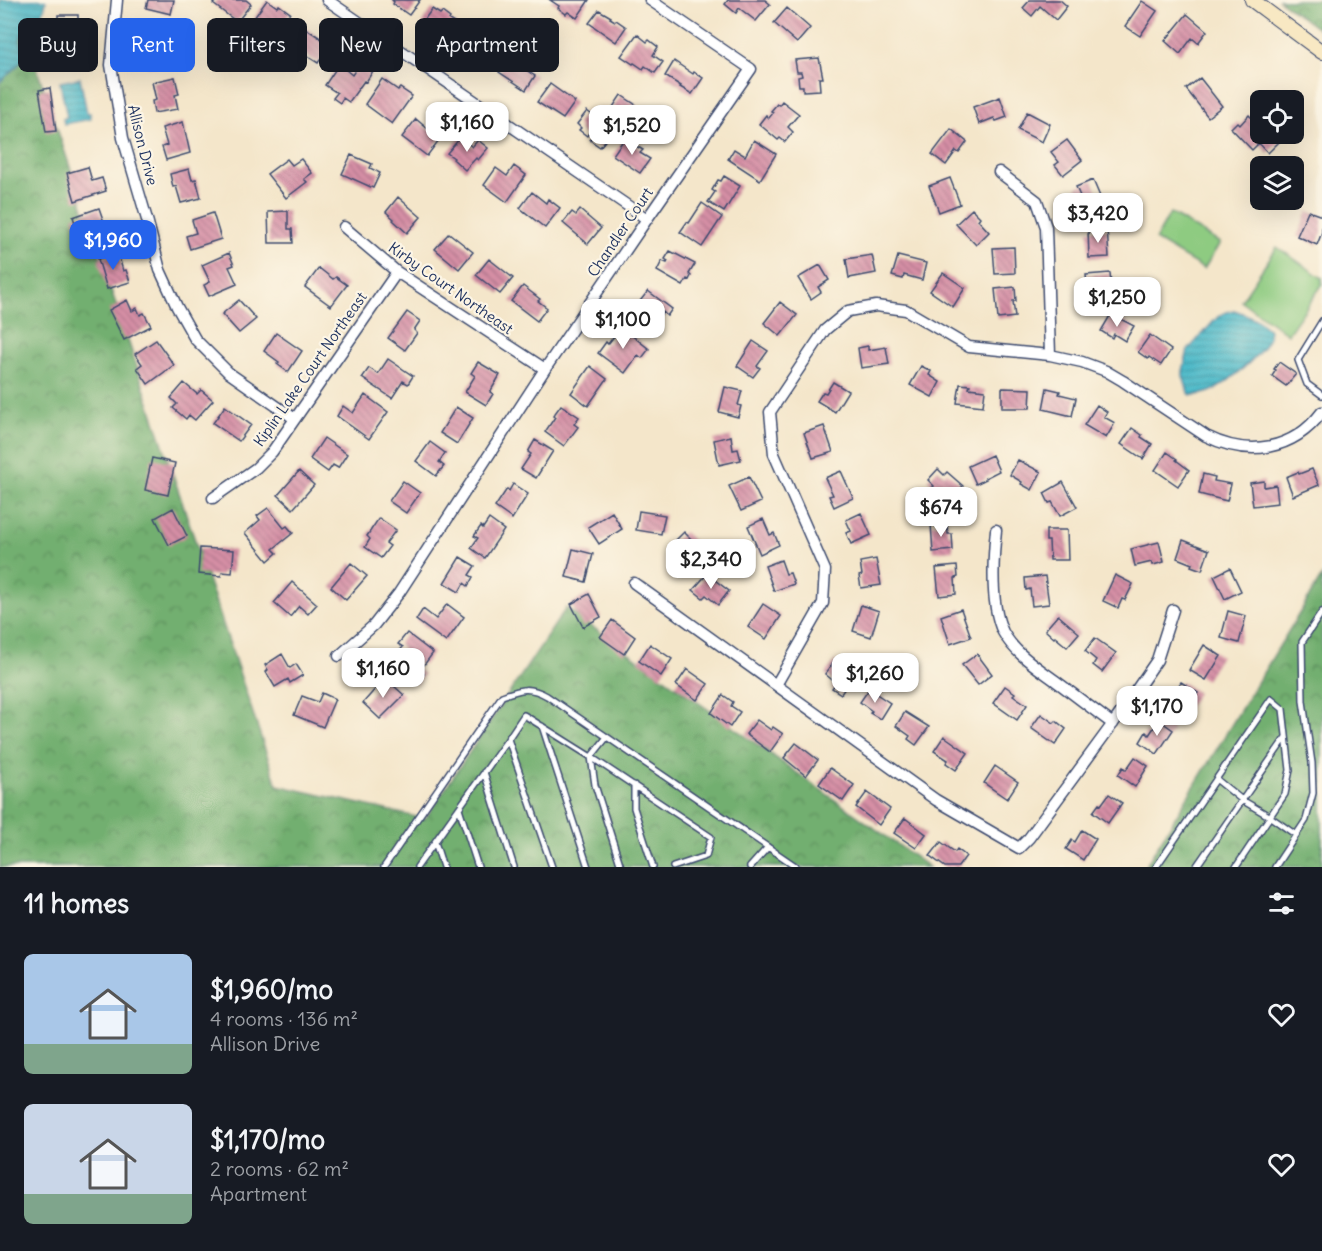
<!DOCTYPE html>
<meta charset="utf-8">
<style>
:root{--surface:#171b24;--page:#242831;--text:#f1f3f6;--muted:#9ea1a6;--accent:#2563eb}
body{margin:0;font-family:Delius,sans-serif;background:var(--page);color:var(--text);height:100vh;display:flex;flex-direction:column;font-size:22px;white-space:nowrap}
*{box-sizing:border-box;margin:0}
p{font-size:20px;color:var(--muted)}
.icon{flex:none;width:33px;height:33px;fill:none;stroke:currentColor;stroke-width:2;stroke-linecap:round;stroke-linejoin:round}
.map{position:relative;height:867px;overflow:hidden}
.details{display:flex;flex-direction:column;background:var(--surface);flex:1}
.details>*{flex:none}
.guide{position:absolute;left:18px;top:18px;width:600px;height:54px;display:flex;gap:12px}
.fabs{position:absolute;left:1250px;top:90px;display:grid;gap:12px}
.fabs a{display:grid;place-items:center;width:54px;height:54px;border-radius:9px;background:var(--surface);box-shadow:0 6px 24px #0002;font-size:30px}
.price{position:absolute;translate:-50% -51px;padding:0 14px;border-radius:12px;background:#fff;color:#222;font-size:20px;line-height:39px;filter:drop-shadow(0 2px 3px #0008)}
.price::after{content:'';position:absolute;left:50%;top:36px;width:18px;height:14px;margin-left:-9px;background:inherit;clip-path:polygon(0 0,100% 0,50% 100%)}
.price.on{background:var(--accent);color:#fff}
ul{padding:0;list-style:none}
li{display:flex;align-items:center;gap:18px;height:150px;padding:0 24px}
li span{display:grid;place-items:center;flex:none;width:168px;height:120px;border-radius:9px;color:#555}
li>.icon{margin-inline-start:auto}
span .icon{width:72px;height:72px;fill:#fffc;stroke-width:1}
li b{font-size:26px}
h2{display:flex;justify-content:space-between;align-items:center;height:72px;padding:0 24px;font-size:26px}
.tag{padding:0 21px;border-radius:9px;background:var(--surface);box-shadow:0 6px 24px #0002;font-size:21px;line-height:54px}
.tag.on{background:var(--accent);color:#fff}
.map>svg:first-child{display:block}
</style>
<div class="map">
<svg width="1322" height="867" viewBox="0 0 1322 867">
<defs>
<pattern id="forest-crowns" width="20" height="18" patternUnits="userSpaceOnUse" patternTransform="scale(1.5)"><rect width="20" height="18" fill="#72af6f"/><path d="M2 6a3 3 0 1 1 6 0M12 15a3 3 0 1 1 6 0" fill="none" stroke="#5d8f5e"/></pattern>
<pattern id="water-rules" width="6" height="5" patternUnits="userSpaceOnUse" patternTransform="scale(1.5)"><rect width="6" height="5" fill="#4ebac9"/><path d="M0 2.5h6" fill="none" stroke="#4098a6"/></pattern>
<pattern id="building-back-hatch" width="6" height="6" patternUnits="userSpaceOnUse" patternTransform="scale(1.5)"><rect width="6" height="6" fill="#d68fa5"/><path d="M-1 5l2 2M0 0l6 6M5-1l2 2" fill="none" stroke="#ad758a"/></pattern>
</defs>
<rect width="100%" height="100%" fill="#fcf5e5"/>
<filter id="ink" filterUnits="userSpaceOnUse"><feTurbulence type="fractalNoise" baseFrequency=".0167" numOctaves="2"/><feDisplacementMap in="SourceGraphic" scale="12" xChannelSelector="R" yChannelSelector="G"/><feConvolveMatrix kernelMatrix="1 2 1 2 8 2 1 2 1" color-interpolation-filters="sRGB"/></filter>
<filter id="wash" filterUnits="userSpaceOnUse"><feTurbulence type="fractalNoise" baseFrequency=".008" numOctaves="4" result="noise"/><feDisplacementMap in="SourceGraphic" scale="24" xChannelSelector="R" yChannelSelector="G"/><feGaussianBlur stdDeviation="1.35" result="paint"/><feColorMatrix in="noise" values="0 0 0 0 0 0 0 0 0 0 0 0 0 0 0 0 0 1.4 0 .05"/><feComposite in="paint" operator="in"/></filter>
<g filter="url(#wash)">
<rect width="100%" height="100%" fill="#f4e6ca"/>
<path fill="url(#forest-crowns)" stroke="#466f66" stroke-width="1.5" d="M0,0h14l263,785 148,34 141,-211 363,259h-929z
M1279,0h43v32z
M1322,576v291h-177l160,-263z"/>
<path fill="#8ecb81" stroke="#547d70" stroke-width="1.5" d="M1170,213l50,30 -16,26 -49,-29z
M1277,247l45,31v7l-34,49 -47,-33z"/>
<path fill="url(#water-rules)" stroke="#347494" stroke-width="1.5" d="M0,0h46c-3,23 -13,23 -26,38l4,17 -4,8 -20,19z
M80,78l7,35h3l1,6 -27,5 -1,-5 4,-2 -7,-35z
M1234,310c9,3 32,12 35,21 5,15 -43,53 -55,59 -8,4 -15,5 -23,5l-3,-3 -5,-16v-5l5,-21 26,-29 10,-8z"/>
<g id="blocks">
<path fill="url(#building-back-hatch)" d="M148,0h26l-3,14 -25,-6z
M217,0h29l5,4 -14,18 -24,-18z
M267,0l10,7 2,-2 11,8 -15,20 -21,-15z
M392,0h28l-11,15 -16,-11 1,-2z
M550,0h39l-12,18 -9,-6 -2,2 -8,-6 1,-2z
M728,0h37l5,4 -14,17 -17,-13 -3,5 -11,-9z
M1030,0h30l7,6 -11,14 -16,-14 -8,10 -9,-8z
M1142,1l15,10 -17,25 -15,-10z
M787,8l23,20 -13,15 -23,-20z
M432,9l8,5 2,-2 8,6 -1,2 8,5 -10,16 -10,-6 1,-2 -16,-10z
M599,10l12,7 -1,1 5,3 1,-1 10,7 -10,15 -27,-19z
M1187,14l20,17 -9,12 -6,-5 -12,16 -15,-13z
M58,15h20v31h-20z
M305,28l26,17 -13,18 -14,-9 -4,6 -11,-7z
M473,31l12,8 2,-3 9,6 -2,3 5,4 -12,16 -7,-4 1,-2 -8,-6 -3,4 -11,-7z
M168,34v7l4,-1 1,9h3l1,16 -30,2 -1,-13h4l-1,-19z
M637,34l10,8 2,-2 9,7 -5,8 10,7 -8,11 -10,-7 -2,3 -9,-6 -1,1 -12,-8z
M510,56l18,11 -2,3 9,6 -9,14 -27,-18z
M819,58l4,20h-4l1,12 -17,1v-5h-4l-1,-9 4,-1 -1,-4h-4l-2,-12z
M674,61l19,13 1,-2 9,6 -11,16 -12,-7 1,-1 -16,-10z
M361,62l12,9 -7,11 -2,-1 -15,21 -6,-4 -3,5 -7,-5 4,-5 -12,-8 14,-21 13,11z
M175,77l4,17 -4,1 3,14 -24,4 -2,-12 4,-1 -4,-18z
M1200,78l22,28 -14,11 -22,-28z
M382,79l16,11 2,-2 12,8 -20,28 -27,-20z
M550,84l25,18 -12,17 -26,-17z
M50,88l6,43 -10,1 -7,-42z
M621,95l15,10 -9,12 -14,-10z
M1000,97l7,20 -11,4 -2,-3 -15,6 -6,-17z
M782,101l17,13 -11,13 5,5 -8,10 -5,-4 -2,2 -19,-16 7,-9 3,3 4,-5 -2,-2 6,-7 2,1z
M587,111l9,7 2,-3 8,6 -2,3 9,7 -13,16 -10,-7 3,-4 -4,-3 -2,3 -8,-6 2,-2 -4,-4z
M1027,112l23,12 -8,18 -24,-12z
M440,115l11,9 -24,32 -25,-19 14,-18 13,11z
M1249,115l11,11v8h16l6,5 -14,14 -9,-10 -7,7 -21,-22 6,-6 3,3z
M183,122l7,31 -24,7 -4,-13 5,-2 -5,-17z
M951,129l16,13 -8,11 -3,-2 -10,14 -14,-11z
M461,137l11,10 6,-7 10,8 -10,12 -2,-2 -11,12 -12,-11 1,-1 -7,-5z
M624,139l19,11 -3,3 10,6 -10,14 -27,-18z
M754,140l22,14 -16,26 -32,-21 6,-10 11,7z
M1067,140l15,20 -19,15 -8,-10 4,-3 -8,-10z
M351,155l21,9 -2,4 10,5 -7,15 -31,-14z
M287,159l5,6 9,-6 11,14 -8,6 3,3 -21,16 -19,-24z
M514,166l12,9 -19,27 -23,-17 12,-17 11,8z
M88,167l4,14 10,-3 4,13 -31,10 -8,-28z
M189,169l3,11 4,-1 5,19 -20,5 -5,-17 -3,1 -3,-13z
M724,176l16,10 -16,26 -16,-10 7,-10 -3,-2 6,-10 3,1z
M950,178l10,26 -21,8 -10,-26z
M1093,180l11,26 -20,9 -4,-10 3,-2 -7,-16z
M532,192l14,11 2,-4 12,9 -15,20 -25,-20z
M398,197l23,20 -14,16 -14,-13 1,-1 -8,-7z
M702,203l20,14 -20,30 -22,-15 7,-10 2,1z
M99,208l7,20 9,-3 4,11 -35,12 -11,-31z
M972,209l8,8 -2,3 11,12 -13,13 -20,-21z
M580,210l21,18 -13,16 -25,-21 9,-11 4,3z
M288,211v18h4l1,14h-24l-1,-31z
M1308,211l14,5v16l-5,13 -20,-9z
M213,213l8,26 -31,10 -4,-13 10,-3 -4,-13z
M1107,229l2,28 -20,1 -1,-28z
M449,233l24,19 -14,17 -24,-20z
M1014,247l1,26 -20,1 -2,-26z
M670,251l25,13 -6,10 2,2 -2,4 -2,-1 -4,7 -26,-15 5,-10 5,2 1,-2 -3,-2z
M118,253l5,18 3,-1 4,12 -23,7 -9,-30z
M229,253l5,12 -5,2 8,17 -28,12 -5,-11 6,-3 -8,-17z
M872,255l4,18 -27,5 -3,-19z
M898,256l28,7 -4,17 -18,-5 -1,4 -11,-3z
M489,259l24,19 -13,16 -24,-19z
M820,265l9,15 -11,7 3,5 -10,7 -13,-21z
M319,268l14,11 3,-2 11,8 -16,21 -26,-19z
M943,273l22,15 -12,19 -23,-16z
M1110,273l2,25 -18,2 -1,-14h-6l-1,-11z
M523,286l17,13 -2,2 9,7 -10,13 -26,-20z
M1015,287l1,14h-3l2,16 -17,2 -3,-30z
M648,291l24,18 -5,7 -4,-4 -9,10 6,4 -6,8 -29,-22 8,-10 4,3z
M127,300l5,11 5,-3 3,7 4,-2 7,13 -27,14 -15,-30z
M239,300l17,19 -17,14 -17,-19z
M780,302l17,13 -17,21 -16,-13z
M407,312l13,9 -6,9 3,3 -12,17 -17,-12z
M1111,314l23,12 -9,15 -11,-7 -2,4 -11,-7z
M621,327l28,22 -7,9 -4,-3 -13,18 -27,-20 8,-11 2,2z
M276,333l26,18 -14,21 -11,-8 2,-2 -15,-11z
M1150,335l21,15 -10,15 -12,-8 -1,2 -10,-7z
M156,340l18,25 -26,19 -11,-16 5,-4 -7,-10z
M753,341l15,10 -11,15 3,2 -7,9 -16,-11z
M868,346v4l18,-3 3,17 -28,4 -3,-20z
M388,359l25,17 -5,8 -5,-3 -11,17 -30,-20 7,-10 9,6z
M478,362l22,13 -10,17 3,2 -7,11 -21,-13 10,-16 -4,-3z
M1279,362l17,12 -10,12 -14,-10 4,-6 -2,-1z
M590,366l17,13 -19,27 -17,-13z
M921,366l10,5 -2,4 11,7 -8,15 -22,-12z
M833,382l15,9 -13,21 -18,-11 6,-9 3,1z
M184,383l13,11 4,-4 12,10 -18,20 -6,-5 -3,4 -13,-11 4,-4 -6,-6z
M960,384l10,1 -1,3 16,2 -2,16 -26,-3z
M725,387l17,4 -4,14 3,1 -3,11 -19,-5z
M1002,388l29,1 -1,19h-28z
M1047,388l13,3 -1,3 17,4 -4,18 -29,-7z
M365,395l23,17 -19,27 -32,-23 6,-10 10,7z
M561,405l18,12 -5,7 4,3 -14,19 -19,-14 10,-15 -2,-1z
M1097,405l10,7 -3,5 11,6 -9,15 -22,-13z
M225,406l26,19 -12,16 -26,-18z
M456,407l17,11 -16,26 -17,-11z
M824,426l9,26 -20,6 -9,-25z
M1132,428l10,7 -1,2 11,7 -9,15 -22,-15z
M731,436l2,14 5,-1 3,11 -22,5 -5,-25z
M324,438l23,16 -9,14 -5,-3 -5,7 -18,-13z
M535,440l18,11 -17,27 -15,-9 10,-15 -3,-2z
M430,442l15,11 -6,9 5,4 -8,10 -20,-15z
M1167,452l10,7 -1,1 13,10 -11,16 -23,-16z
M992,455l7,16 -14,7 1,1 -10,5 -8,-18z
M152,458l23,5 -7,32 -23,-5z
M1018,460l23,12 -9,18 -11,-6 1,-2 -12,-7z
M938,469l6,6 3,-3 16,14 -9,9 -3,-2 -12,12 -12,-12 7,-7 -6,-6z
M1312,469l7,16 -26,11 -7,-19 12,-5 1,2z
M299,471l15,14 -21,24 -15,-14z
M841,471l12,27 -19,9 -5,-11 4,-1 -8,-17z
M1203,474l12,3 -1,4 17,3 -4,17 -28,-7z
M749,477l12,25 -20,9 -12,-25z
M403,481l17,12 -14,20 -17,-12z
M1264,481v6l12,-2 2,18 -25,3 -3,-23z
M1063,482l14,25 -17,9 -8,-14 -3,1 -5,-10z
M513,484l15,10 -16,25 -17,-12 12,-18 2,2z
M173,508l14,28 -18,9 -14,-27z
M268,508l16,20 3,-2 6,7 -20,16 4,4 -9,8 -23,-28 15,-13 -3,-4z
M639,511l26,4 -4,19 -25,-4z
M612,512l10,17 -23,15 -11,-17z
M861,513l10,22 -20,9 -5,-11 5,-2 -5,-11z
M379,518l17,12 -10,13 4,3 -9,12 -16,-11 5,-8 -3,-3z
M489,519l15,11 -19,28 -14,-10 7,-10 -4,-2 7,-10 2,2z
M763,519l7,16 4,-2 5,12 -19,9 -12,-28z
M947,523l1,11h4l1,16 -20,2 -2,-28z
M1046,530h21l1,30h-18l-1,-19h-3z
M684,532l20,20 -12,12 -12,-11 -2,2 -9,-8z
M1183,540l26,10 -7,20 -11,-4 1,-2 -15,-6z
M1159,542l5,20 -11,3 -1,-3 -17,4 -4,-17z
M200,548l34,2 -2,23 -10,-1 -1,4 -23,-2z
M573,549l20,5 -7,28 -20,-5z
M460,557l15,9 -6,9 4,2 -5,9 -4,-3 -5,9 -15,-9z
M876,559l5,26 -20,3 -2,-12 3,-1 -2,-13z
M781,560l5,14 4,-1 4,11 -20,7 -9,-25z
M351,563l16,13 -21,24 -15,-13z
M957,566l1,11 -3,1 1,16 -17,2 -3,-28z
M1230,568l11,23 -16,8 -11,-23z
M707,574l22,17 -11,14 -12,-10 -3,3 -10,-8z
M1115,575l18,9 -8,16 -3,-1 -4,9 -15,-7z
M1045,576l4,28 -17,2 -2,-17 -4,1 -1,-12z
M292,582l25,22 -9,10 -9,-8 -9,11 -16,-14z
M589,594l12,23 -18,10 -12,-23z
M447,604l17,13 -18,25 -30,-22 7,-11 13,10z
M763,604l18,12 -15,23 -18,-12z
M861,605l18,6 -8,26 -18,-6z
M961,609l10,28 -21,7 -9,-28z
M1228,611l18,5 -7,27 -18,-5z
M1058,615l21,18 -12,14 -12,-10 -1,1 -9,-8z
M612,620l23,17 -11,17 -24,-17z
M407,633l26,20 -9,12 -4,-3 -5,6 9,6 -7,10 -29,-22 8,-11 2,2 5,-6 -5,-3z
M1095,638l21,15 -14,19 -9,-7 3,-5 -11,-9z
M650,644l22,15 -11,17 -22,-15z
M1204,645l17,11 -15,24 -17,-10z
M282,654l8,14 6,-4 7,11 -13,8 -2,-4 -13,8 -9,-15 2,-2 -3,-5z
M977,654l15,20 -14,11 -16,-20z
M835,661l19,14 -13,19 -9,-6 4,-5 -11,-9z
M687,669l21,15 -11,16 -21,-15z
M385,678l19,17 -24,24 -17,-16z
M1181,682l17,11 -16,23 -16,-11z
M1005,686l10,7 -2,2 14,10 -10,15 -24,-17z
M869,689l21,14 -10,16 -10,-6 2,-2 -12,-9z
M322,693l13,6 -12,28 -29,-12 8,-19 16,6z
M723,695l10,7 -2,4 9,6 -10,15 -19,-14z
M905,712l24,15 -13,18 -8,-6 2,-3 -14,-10z
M1041,714l13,9 2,-2 10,8 -11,16 -24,-17z
M757,720l14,10 2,-3 10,7 -13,18 -24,-18z
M1159,720l14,10 -16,24 -17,-12 6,-10 3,3z
M944,736l24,17 -12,17 -10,-7 2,-3 -14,-9z
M796,743l22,17 -12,16 -22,-18z
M1135,757l13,9 -13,21 -17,-12 5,-8 3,3z
M995,766l23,16 -11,17 -23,-16z
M830,768l24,17 -11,16 -24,-17z
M867,792l23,17 -11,16 -23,-18z
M1109,794l13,9 -14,20 -15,-11 6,-8 2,1z
M905,818l21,16 -10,14 -22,-15z
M1082,830l14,9 -13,21 -17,-11 6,-9 3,2z
M941,842l14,10 2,-3 9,7 -8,11h-13l-15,-11z"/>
</g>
</g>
<g filter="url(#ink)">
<use href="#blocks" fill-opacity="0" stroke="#3c4a6e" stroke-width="1.5"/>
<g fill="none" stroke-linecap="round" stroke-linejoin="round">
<defs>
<path id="lane" d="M1322,321l-24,39 9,24 15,11
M542,726l46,141
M607,737l-16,20 4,28 26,82
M484,772l30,95
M1216,779l26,21 27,16 27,19
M634,785v23l19,59
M459,808l19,59
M435,842l8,25
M384,867l118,-171c19,-7 27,-10 45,0l250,171
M417,867l91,-128
M552,867l-44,-128 16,-24 67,42 120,80 -5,19 -33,11
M750,867l18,-20
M1156,867l115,-168 12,10 7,61 -5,24 -49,73
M1196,867l90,-130
M1275,867l31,-47 7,-27 -1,-30 -9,-62 -1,-59 20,-30"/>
<path id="street" d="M117,0l-6,65 12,73 25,85 12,47 17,37 18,32 34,34 66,46
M327,0l320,219
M999,172l38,29 9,26 4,128
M344,227l53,45 148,97
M213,498l43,-30 16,-16 125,-180
M996,530c-3,29 -6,75 7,102 12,22 34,35 54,50 19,14 37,28 56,42
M634,583l302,217 83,48 10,-10 88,-120 40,-58 16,-50
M339,656l35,-31 25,-32 146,-224 102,-150 104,-150 -101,-69
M776,685l47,-82 2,-33 -51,-116 -4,-42 55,-82 23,-19 28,-5 30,4 63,37 81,8 32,7 24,9 17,10 83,55c42,21 87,15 116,-24"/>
<path id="secondary" d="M1252,0l70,52"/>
</defs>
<use href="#lane" stroke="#3c4a6e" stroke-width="8"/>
<use href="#street" stroke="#3c4a6e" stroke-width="13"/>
<use href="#secondary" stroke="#3c4a6e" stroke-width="16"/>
<use href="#lane" stroke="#fff" stroke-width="5"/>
<use href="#street" stroke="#fff" stroke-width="10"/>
<use href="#secondary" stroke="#f8e8c3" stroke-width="14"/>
</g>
</g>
<g text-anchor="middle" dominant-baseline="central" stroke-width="4.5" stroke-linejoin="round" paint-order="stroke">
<g font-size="15" fill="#1b2f5e" stroke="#fcf5e5">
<text transform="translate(143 145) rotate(76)">Allison Drive</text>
<text transform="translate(620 232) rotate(-56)">Chandler Court</text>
<text transform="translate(451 288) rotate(35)">Kirby Court Northeast</text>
<text transform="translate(310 369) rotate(-55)">Kiplin Lake Court Northeast</text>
</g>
</g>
</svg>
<div class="fabs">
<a><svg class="icon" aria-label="locate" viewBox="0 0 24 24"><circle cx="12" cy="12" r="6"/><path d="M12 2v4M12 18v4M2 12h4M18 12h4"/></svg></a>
<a><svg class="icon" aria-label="layers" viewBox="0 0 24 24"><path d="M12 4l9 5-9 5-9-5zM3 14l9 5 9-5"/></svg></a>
</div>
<b class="price" style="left:467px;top:153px">$1,160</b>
<b class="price" style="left:632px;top:156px">$1,520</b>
<b class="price" style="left:1098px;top:244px">$3,420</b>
<b class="price on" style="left:113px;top:271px">$1,960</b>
<b class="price" style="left:1117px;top:328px">$1,250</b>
<b class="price" style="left:623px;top:350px">$1,100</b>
<b class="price" style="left:941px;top:538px">$674</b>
<b class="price" style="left:711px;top:590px">$2,340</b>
<b class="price" style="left:383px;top:699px">$1,160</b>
<b class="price" style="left:875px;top:704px">$1,260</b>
<b class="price" style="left:1157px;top:737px">$1,170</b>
<div class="guide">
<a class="tag">Buy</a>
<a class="tag on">Rent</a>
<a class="tag">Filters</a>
<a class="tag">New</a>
<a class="tag">Apartment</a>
</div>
</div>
<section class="details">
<h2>11 homes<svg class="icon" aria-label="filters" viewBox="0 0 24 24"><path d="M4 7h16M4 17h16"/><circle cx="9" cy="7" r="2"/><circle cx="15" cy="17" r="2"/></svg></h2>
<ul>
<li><span style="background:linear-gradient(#a9c7e8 75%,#7fa58c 0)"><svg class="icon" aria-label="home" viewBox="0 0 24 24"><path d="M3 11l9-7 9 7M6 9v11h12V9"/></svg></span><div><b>$1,960/mo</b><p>4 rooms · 136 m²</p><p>Allison Drive</p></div><svg class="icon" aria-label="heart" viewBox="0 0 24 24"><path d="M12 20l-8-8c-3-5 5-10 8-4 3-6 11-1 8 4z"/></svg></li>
<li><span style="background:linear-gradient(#c9d6e8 75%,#7fa58c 0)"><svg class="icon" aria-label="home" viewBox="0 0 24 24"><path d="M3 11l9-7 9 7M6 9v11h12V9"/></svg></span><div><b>$1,170/mo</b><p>2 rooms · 62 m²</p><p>Apartment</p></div><svg class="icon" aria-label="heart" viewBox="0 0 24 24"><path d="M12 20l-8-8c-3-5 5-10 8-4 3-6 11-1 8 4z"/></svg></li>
</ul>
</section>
